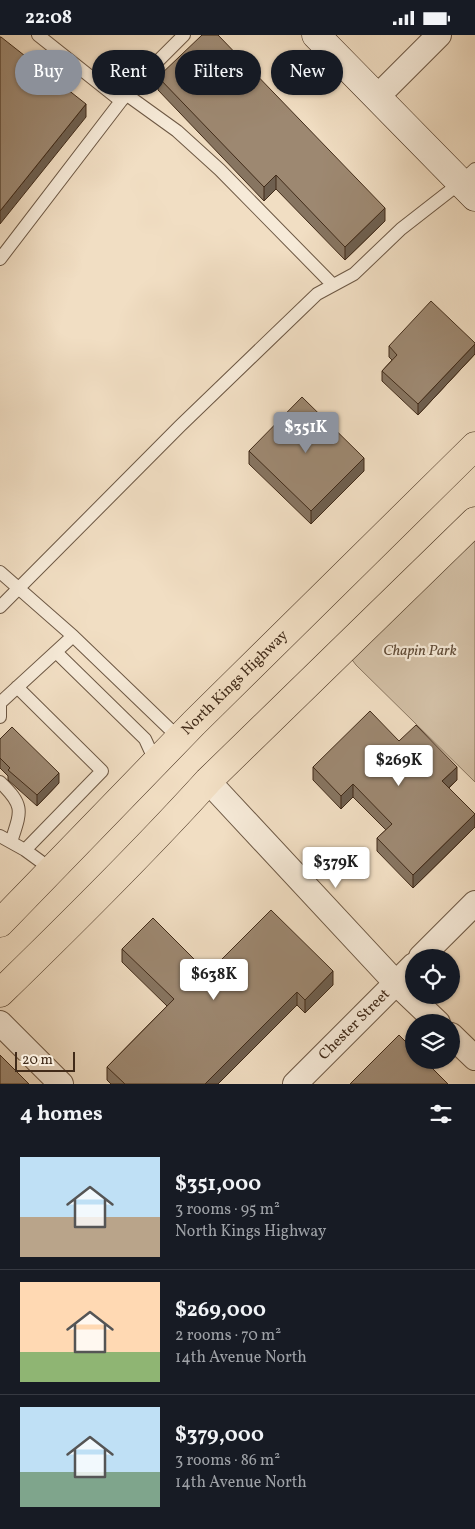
<!DOCTYPE html>
<meta charset="utf-8">
<style>
:root{--surface:#171b24;--page:#20242c;--text:#f1f3f6;--muted:#9ea1a6;--line:#363941;--accent:#8c9099}
body{margin:0;font-family:Vollkorn,serif;background:var(--page);color:var(--text);height:100vh;display:flex;flex-direction:column;font-size:19px;white-space:nowrap}
*{box-sizing:border-box;margin:0}
p{font-size:16px;color:var(--muted)}
.icon{flex:none;width:28px;height:28px;fill:none;stroke:currentColor;stroke-width:2;stroke-linecap:round;stroke-linejoin:round}
.map{position:relative;height:1049px;overflow:hidden}
.drawer{display:flex;flex-direction:column;background:var(--surface);flex:1}
.drawer>*{flex:none}
.banner{position:absolute;left:15px;top:15px;width:445px;height:45px;display:flex;gap:10px}
.controls{position:absolute;left:405px;top:914px;display:grid;gap:10px}
.controls a{display:grid;place-items:center;width:55px;height:55px;border-radius:50%;background:var(--surface);box-shadow:0 1px 4px #0004;font-size:25px}
.scale{position:absolute;left:15px;bottom:12px;width:60px;box-sizing:border-box;padding-left:5px;border:2px solid #412b19;border-top:0;font-size:14px;line-height:18px;white-space:nowrap;color:#412b19;-webkit-text-stroke:4px #f6ead8;paint-order:stroke}
.price{position:absolute;translate:-50% -42px;padding:0 11px;border-radius:5px;background:#fff;color:#222;font-size:16px;line-height:32px;filter:drop-shadow(0 1px 2px #0008)}
.price::after{content:'';position:absolute;left:50%;top:30px;width:15px;height:11px;margin-left:-8px;background:inherit;clip-path:polygon(0 0,100% 0,50% 100%)}
.price.selected{background:var(--accent);color:#fff}
ul{padding:0;list-style:none}
li{display:flex;align-items:center;gap:15px;height:125px;padding:0 20px}
li+li{border-top:1px solid var(--line)}
li span{display:grid;place-items:center;flex:none;width:140px;height:100px;border-radius:0px;color:#555}
li>.icon{margin-inline-start:auto}
span .icon{width:60px;height:60px;fill:#fffc;stroke-width:1}
li b{font-size:21px}
h2{display:flex;justify-content:space-between;align-items:center;height:60px;padding:0 20px;font-size:21px}
.pill{padding:0 18px;border-radius:22px;background:var(--surface);box-shadow:0 1px 4px #0004;font-size:18px;line-height:45px}
.pill.selected{background:var(--accent);color:#fff}
.status{display:flex;justify-content:space-between;align-items:center;height:35px;padding:0 25px;background:var(--surface);direction:ltr}
.status svg{height:14px;fill:currentColor}
.map>svg:first-child{display:block}
</style>
<div class="status"><b>22:08</b><svg viewBox="0 0 49 12"><path d="M0 12V9h3v3zM5 12V6h3v6zM10 12V3h3v9zM15 12V0h3v12zM26 1h20v11H26zM47 4h2v5h-2z"/></svg></div>
<div class="map">
<svg width="475" height="1049" viewBox="0 0 475 1049">
<rect width="100%" height="100%" fill="#f1dec3"/>
<filter id="stains"><feTurbulence type="fractalNoise" baseFrequency=".004" numOctaves="4"/><feColorMatrix values="0 0 0 0 .2 0 0 0 0 .09 0 0 0 0 .02 0 0 0 .5 -.17"/></filter>
<radialGradient id="worn" r=".72"><stop offset=".6" stop-color="#630" stop-opacity="0"/><stop offset="1" stop-color="#630" stop-opacity=".3"/></radialGradient>
<path fill="#d3c0a6" stroke="#8a7660" d="M475,486v261l-119,-117 -12,-16z"/>
<g fill="none" stroke-linecap="round" stroke-linejoin="round">
<defs>
<path id="lane" d="M38,0l83,66
M127,60l50,36 43,39 113,115
M0,224l121,-158 23,-26 40,-40
M0,537l73,64 106,102
M0,572l180,-181 137,-132 37,-20 47,-45 59,-46 15,-14
M56,617l89,87 11,24
M17,652l85,84 -77,79
M0,668l73,-67
M0,682v-15
M0,747c25,24 21,29 11,60
M0,801l25,14 26,19"/>
<g id="street">
<path d="M377,62l62,-62"/>
<path d="M208,746l188,202 42,40"/>
<path d="M421,922l54,-54"/>
<path d="M0,988l61,61"/>
<path d="M451,1000l24,23"/>
<path id="s1" d="M295,1049l119,-119"/>
</g>
<path id="secondary" d="M316,0l159,162"/>
<g id="primary">
<path id="s2" d="M0,888l194,-200 281,-277"/>
<path d="M0,958c71,-69 142,-139 208,-212l267,-260"/>
</g>
</defs>
<use href="#lane" stroke="#6d5844" stroke-width="14"/>
<use href="#street" stroke="#6d5844" stroke-width="26"/>
<use href="#secondary" stroke="#412b19" stroke-width="29"/>
<use href="#primary" stroke="#412b19" stroke-width="29"/>
<use href="#lane" stroke="#f6ead8" stroke-width="12"/>
<use href="#street" stroke="#f6ead8" stroke-width="24"/>
<use href="#secondary" stroke="#f6ead8" stroke-width="28"/>
<use href="#primary" stroke="#f1dec3" stroke-width="28"/>
</g>
<path fill="#877561" stroke="#412b19" d="M158,42l227,144 -40,39 -69,-71 -12,12 -106,-111z
M475,308v11l-57,61 -36,-34v-10l10,-11 -3,-3v-11z
M249,416l115,20 -53,53 -62,-60z
M0,704l59,44 -22,23 -29,-26v-4l-8,-8z
M399,706l58,39 -8,8 26,39 -62,61 -36,-37v-13l9,-8 -33,-33 -12,12 -28,-29v-13z
M122,914l86,24 125,12 -28,28 -8,-8 -79,79h-107l-4,-4v-13l60,-61 -45,-44z"/>
<path fill="#6e5f4f" stroke="#412b19" d="M86,69v13l-86,107v-13z
M276,140v14l-12,12v-14z
M385,173v13l-40,39v-13z
M475,309v10l-57,61v-11z
M364,423v13l-53,53v-13z
M457,732v13l-15,14v-13z
M59,738v10l-22,23v-11z
M353,749v13l-12,12v-13z
M475,779v13l-62,61v-13z
M333,936v14l-28,28v-13z
M297,957v13l-79,79h-13z"/>
<path fill="#9d8871" stroke="#412b19" d="M202,0h16l167,173 -40,39 -69,-72 -12,12 -106,-110z
M0,2h1l85,67 -86,107z
M431,266l44,42v1l-57,60 -36,-33 15,-16 -8,-9z
M302,362l62,61 -53,53 -62,-60z
M370,676l29,30 17,-16 41,42 -15,14 33,33 -62,61 -36,-37 15,-14 -39,-40 -12,12 -28,-29z
M12,692l47,46 -22,22 -29,-25 2,-2 -10,-10v-19z
M271,875l62,61 -28,29 -8,-8 -92,92h-80l-18,-17 67,-68 -52,-50 31,-31 55,55z
M399,1000l15,15v10h10l24,24h-98z
M0,1020l29,29h-29z"/>
<g text-anchor="middle" dominant-baseline="central" stroke-width="4.5" stroke-linejoin="round" paint-order="stroke">
<g font-size="15" font-style="italic" fill="#5e4935" stroke="#f6ead8">
<text x="420" y="616">Chapin Park</text>
</g>
<g font-size="15" fill="#412b19" stroke="#f6ead8">
<text stroke="none"><textPath href="#s2" startOffset="336">North Kings Highway</textPath></text>
<text stroke="none"><textPath href="#s1" startOffset="84">Chester Street</textPath></text>
</g>
</g>
<rect width="100%" height="100%" filter="url(#stains)"/>
<rect width="100%" height="100%" fill="url(#worn)"/>
</svg>
<div class="controls">
<a><svg class="icon" aria-label="locate" viewBox="0 0 24 24"><circle cx="12" cy="12" r="6"/><path d="M12 2v4M12 18v4M2 12h4M18 12h4"/></svg></a>
<a><svg class="icon" aria-label="layers" viewBox="0 0 24 24"><path d="M12 4l9 5-9 5-9-5zM3 14l9 5 9-5"/></svg></a>
</div>
<div class="scale">20 m</div>
<b class="price selected" style="left:306px;top:419px">$351K</b>
<b class="price" style="left:399px;top:752px">$269K</b>
<b class="price" style="left:336px;top:854px">$379K</b>
<b class="price" style="left:214px;top:966px">$638K</b>
<div class="banner">
<a class="pill selected">Buy</a>
<a class="pill">Rent</a>
<a class="pill">Filters</a>
<a class="pill">New</a>
</div>
</div>
<section class="drawer">
<h2>4 homes<svg class="icon" aria-label="filters" viewBox="0 0 24 24"><path d="M4 7h16M4 17h16"/><circle cx="9" cy="7" r="2"/><circle cx="15" cy="17" r="2"/></svg></h2>
<ul>
<li><span style="background:linear-gradient(#bfe0f5 60%,#b9a48a 0)"><svg class="icon" aria-label="home" viewBox="0 0 24 24"><path d="M3 11l9-7 9 7M6 9v11h12V9"/></svg></span><div><b>$351,000</b><p>3 rooms · 95 m²</p><p>North Kings Highway</p></div></li>
<li><span style="background:linear-gradient(#ffd9b3 70%,#8fb573 0)"><svg class="icon" aria-label="home" viewBox="0 0 24 24"><path d="M3 11l9-7 9 7M6 9v11h12V9"/></svg></span><div><b>$269,000</b><p>2 rooms · 70 m²</p><p>14th Avenue North</p></div></li>
<li><span style="background:linear-gradient(#bfe0f5 65%,#7fa58c 0)"><svg class="icon" aria-label="home" viewBox="0 0 24 24"><path d="M3 11l9-7 9 7M6 9v11h12V9"/></svg></span><div><b>$379,000</b><p>3 rooms · 86 m²</p><p>14th Avenue North</p></div></li>
</ul>
</section>
